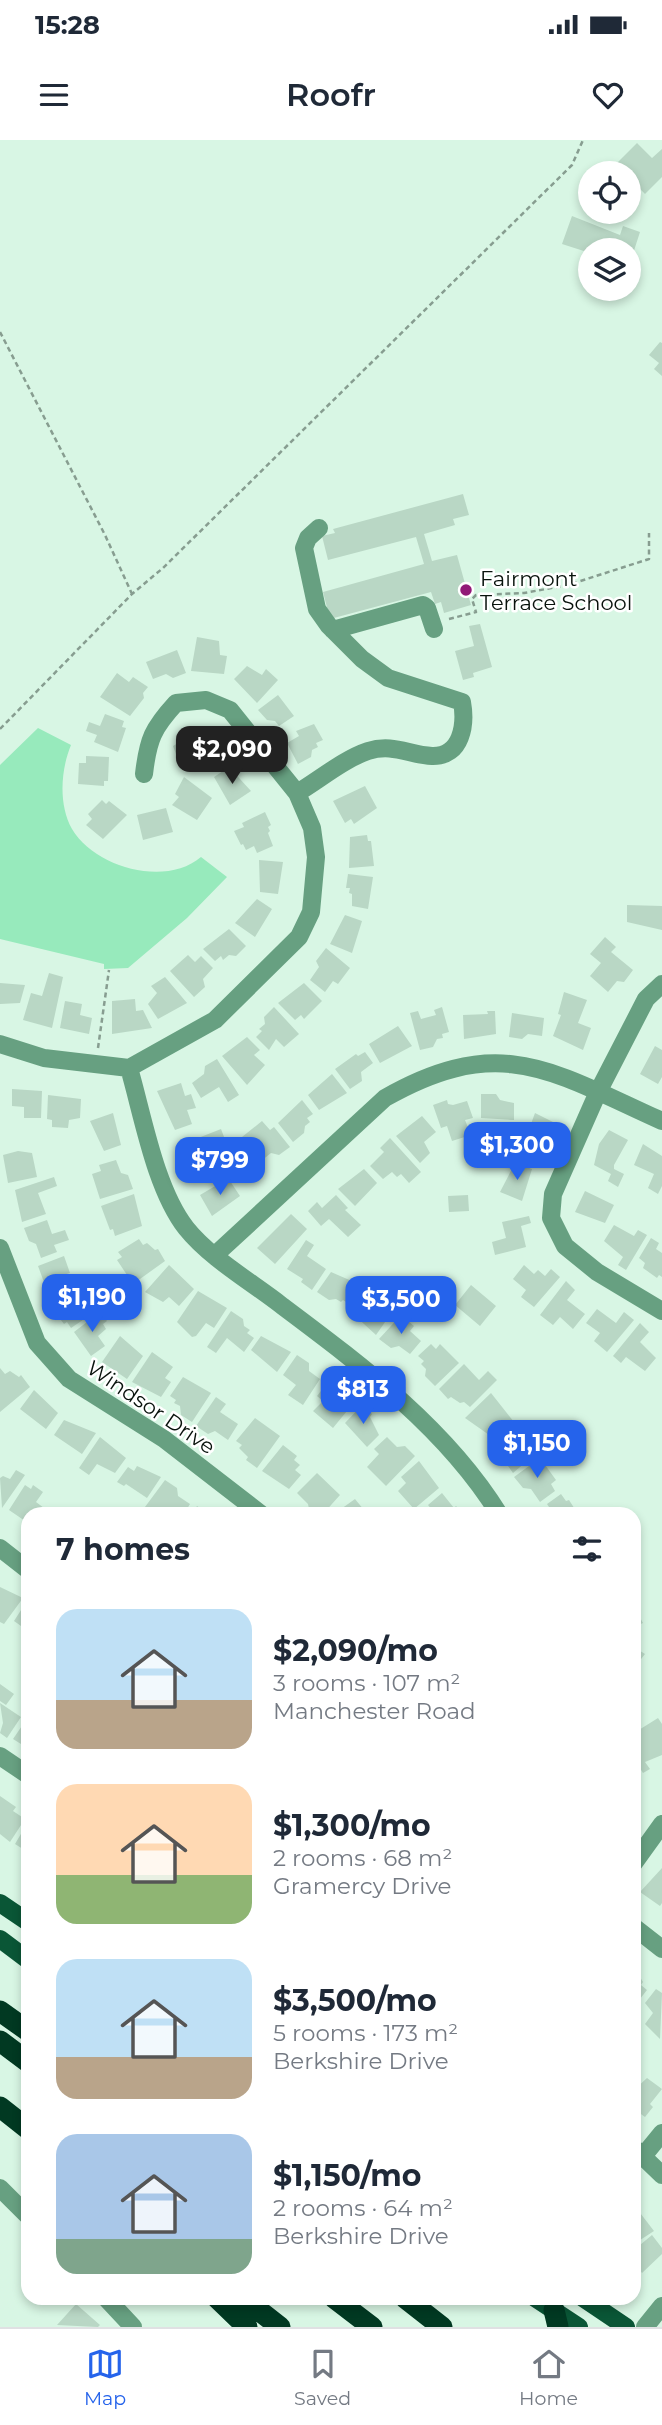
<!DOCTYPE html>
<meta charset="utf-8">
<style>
:root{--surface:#fff;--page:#f2f2f3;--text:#1f2937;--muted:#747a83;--line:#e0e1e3;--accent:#2563eb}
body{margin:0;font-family:Montserrat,sans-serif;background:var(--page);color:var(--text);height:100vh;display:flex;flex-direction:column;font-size:26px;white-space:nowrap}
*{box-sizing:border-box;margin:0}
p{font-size:23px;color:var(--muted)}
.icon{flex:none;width:38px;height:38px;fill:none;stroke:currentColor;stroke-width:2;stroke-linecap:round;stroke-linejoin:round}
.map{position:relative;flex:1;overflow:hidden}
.drawer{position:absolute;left:21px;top:1367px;width:620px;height:798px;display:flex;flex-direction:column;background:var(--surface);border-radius:21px;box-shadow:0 4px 10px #0003}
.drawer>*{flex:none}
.tools{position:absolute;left:578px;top:21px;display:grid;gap:14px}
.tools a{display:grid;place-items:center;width:63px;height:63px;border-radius:50%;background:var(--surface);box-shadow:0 4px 10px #0003;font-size:35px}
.price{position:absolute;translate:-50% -60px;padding:0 16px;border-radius:14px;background:var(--accent);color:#fff;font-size:23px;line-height:46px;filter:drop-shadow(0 2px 4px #0008)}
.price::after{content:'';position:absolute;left:50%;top:42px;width:21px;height:16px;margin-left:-10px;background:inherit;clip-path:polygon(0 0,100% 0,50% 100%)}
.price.current{background:#222;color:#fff}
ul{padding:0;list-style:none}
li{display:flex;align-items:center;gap:21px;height:175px;padding:0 35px}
li span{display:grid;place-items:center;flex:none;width:196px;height:140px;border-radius:21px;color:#555}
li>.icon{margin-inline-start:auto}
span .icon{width:84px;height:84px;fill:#fffc;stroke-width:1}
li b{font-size:30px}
h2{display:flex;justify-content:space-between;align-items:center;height:84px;padding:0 35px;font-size:30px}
.status{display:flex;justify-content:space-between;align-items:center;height:49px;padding:0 35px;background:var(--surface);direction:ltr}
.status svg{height:19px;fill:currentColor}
header{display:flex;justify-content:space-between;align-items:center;height:91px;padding:0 35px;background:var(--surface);font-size:32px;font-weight:600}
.dock{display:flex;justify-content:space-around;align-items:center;height:98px;border-top:2px solid var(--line);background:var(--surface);font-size:19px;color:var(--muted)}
.dock a{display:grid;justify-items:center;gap:4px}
.dock .current{color:var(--accent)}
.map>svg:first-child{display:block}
</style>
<div class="status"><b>15:28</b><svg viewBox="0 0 49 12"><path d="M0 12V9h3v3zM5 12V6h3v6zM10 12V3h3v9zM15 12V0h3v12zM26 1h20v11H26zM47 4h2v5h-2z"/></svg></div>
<header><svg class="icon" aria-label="menu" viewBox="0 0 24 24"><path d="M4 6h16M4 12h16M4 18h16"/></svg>Roofr<svg class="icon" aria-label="heart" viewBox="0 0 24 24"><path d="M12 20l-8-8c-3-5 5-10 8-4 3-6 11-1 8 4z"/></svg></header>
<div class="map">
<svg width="662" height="2187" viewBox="0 0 662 2187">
<rect width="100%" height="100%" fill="#d8f6e4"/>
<path fill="#97eabc" d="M38,588l33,17c-10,24 -13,59 1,84 23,39 94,58 129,28l26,20 -40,41 -59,50 -24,1v-5l-104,-25v-174z"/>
<path fill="#b9d7c5" d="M637,3l15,15 10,-9v28l-17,17 -29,-30z
M572,76l48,19 3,-9 17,6 -11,34 -1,-16 -38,3 -28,-9z
M660,202l2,1v33l-8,-7 5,-6 -10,-8z
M463,354l6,21 -16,4 2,6 -31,9 8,27 25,-6 14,50 -27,8 -3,-11 -6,2 -4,-12 -101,27 -7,-27 101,-28 -8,-27 -88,23 -6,-24 13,-3 -2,-4z
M480,484l12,43 -19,6 1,4 -11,3 -8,-29 19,-5 -5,-20z
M197,497l22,4 1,14 7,1 -3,18 -33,-3z
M177,510l9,23 -13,5 -7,-4 -13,5 -7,-17z
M247,526l15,9 4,-6 12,11 -21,23 -23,-24z
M117,533l12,9 4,-5 15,10 -5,6 1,5 -14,18 -30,-19z
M278,555l16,21 -15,10 -4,-5 -8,-1 -9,-10z
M105,574l19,7 -2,6 4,1 -8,24 -24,-10 3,-7 -11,-4 3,-9 11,4z
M314,584l9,16 -7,3 2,4 -6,3 -1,7 -13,7 -11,-21 12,-7 -3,-5z
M207,586l13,29 -19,12 -4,-9 -17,7 -7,-19z
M86,616l23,1 -1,24h-4v5l-26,-2 1,-21h7z
M229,627l22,24 -21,14 -16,-28z
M184,637l28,21 -15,22 -25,-15 7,-8 -4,-3z
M365,646l12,22 -23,16 -3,-5 -6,4 -12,-22z
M102,660l4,4 3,-3 18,14 -24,24 -17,-14 6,-6 -4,-5z
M166,668l7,24 -30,8 -6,-25z
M265,672l6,13 -3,2 2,4 -2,2 5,13 -16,7 -3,-7 -8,4 -3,-6 -2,1 -7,-14 10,-4 -2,-4z
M367,695l1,6h3l3,25 -25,2 1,-31z
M259,720l24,2 -5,32 -18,-2z
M348,734l25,3 -5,32 -16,-3v-12l-3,-1 1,-5h-4z
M257,759l15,10 -17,28 -20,-14z
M627,765l35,1v24l-35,-8z
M345,775l17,6 -10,32 -22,-9z
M229,789l17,17 -10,10 -7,-1 -6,5 -2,-4 -6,5 -12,-12z
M605,797l11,10 -5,5 22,18 -9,12 -7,-1 -9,11 -18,-16 11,-13 -11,-9z
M326,808l24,20 -12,16 -5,-3 -8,11 -15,-12 9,-13 -3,-6z
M188,815l7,7 6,-6 12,12 -10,11 2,8 -11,10 -24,-26z
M49,833l14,4 -11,51 -29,-8 8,-27 11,3z
M165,837l22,26 -29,16 -10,-15 9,-11 -6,-7z
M0,843l25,2 -5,18 -20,1z
M304,843l18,18 -18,18 -3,-4 -6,5 -17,-17z
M564,852l23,8 -9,23 13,5 -8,22 -30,-14 8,-21 -3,-1z
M135,859l1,12 7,-1 9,18 -40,6v-33z
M65,861l17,3 -2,11 12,3 -3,16 -29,-6z
M274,867l25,27 -15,13 -8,-8 -7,11 -13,-13 6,-6 -3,-2 6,-5 -1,-7z
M442,867l7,25 -7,2 1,4 -6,1 -4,8 -13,3 -10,-37 8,-2 3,8 15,-4 -2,-5z
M487,871h8l1,23 -32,5 -1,-24 25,-1z
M512,873l32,5 -2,18 -14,-2 -6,5 -13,-2z
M398,886l14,20 -32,17 -11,-19z
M247,897l13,13 -6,5 11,10 -18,20 -25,-29z
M655,906l7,4v27l-4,7 -18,-10z
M365,912l8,11 -12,9 1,9 -12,8 -15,-20 21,-15 2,2z
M217,919l22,36 -11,7 -9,-15 -18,11 -9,-15 12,-9 1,-8z
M332,934l15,19 -28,17 -11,-15z
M181,943l4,13 6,-2 5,14 -9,2 5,14 -17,6 -18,-39z
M12,949l30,2 -1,27h-17v-11l-12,-1z
M481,954h15l4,6 14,3v17l-33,-2z
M48,955l33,4 -1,19 -11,2 -1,8 -16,-1v-7l-5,-1z
M302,960l11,14 -6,4 3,4 -5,4 -1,7 -11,9 -15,-19z
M447,960l1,4 5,1 14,-4 6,17 -8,2 6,15 -19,6 -5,-15 -6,2 -8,-23z
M113,973l8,32 -17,6 -14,-30z
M535,973l22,11 -18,27 -15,-8z
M422,976l14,16 -12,10 6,11 -10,10 -24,-27z
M262,981l8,9 4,-3 16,20 -11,8 -8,-2 -11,9 -18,-25z
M221,989l8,21 -7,2 1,5 -4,2 2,6 -16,6 -3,-6 -4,1 -9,-9 -6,-13z
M609,990l19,10 -14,25v4l10,5 -6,13 -10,-6 3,-7 -17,-9 5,-21z
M390,998l31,34 -12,11 -8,-9 -4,3 -5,-5 -9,7 -13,-13 14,-14 -4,-4z
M643,1004l19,12v30l-4,8 -10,-6 6,-14 -20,-9z
M18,1011l14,2 5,24 -29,6 -5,-28z
M116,1020l5,13 7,2 5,14 -33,10 -8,-25 9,-3 -2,-6z
M515,1023l17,6 -10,32 -22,-9z
M364,1029l13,14 -22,23 -17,-17z
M54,1037l3,9 -19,7 8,21 -24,8 -7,-32z
M230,1041l10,15 -28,20 -12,-21 22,-13 2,2z
M585,1051l29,14 -9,18 -30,-11z
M134,1054l8,32 -27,10 -2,-7 -3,1 -9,-24z
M336,1055l12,13 -3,2 16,15 -13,12 -19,-18 -8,7 -13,-15 9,-9 5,6z
M468,1055l1,16 -20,1 -1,-16z
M291,1074l16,15 -32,35 -18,-16z
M529,1076l2,7 -10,3 5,21 -31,8 -3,-13 14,-4 -4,-16z
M47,1080l5,14 13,-4 4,10 -15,5 3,7 -16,6 -5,-14 -7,-3 -5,-13z
M614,1085l20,11 4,-6 9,5 -21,35 -8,-5 5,-8 -19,-16z
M651,1098l8,5 -3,6 6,4v24l-3,-2 -2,3 -14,-10 2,-5 -6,-5z
M139,1099l4,6 4,-2 8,7 3,-1 7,12 -32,23 -16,-24 5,-3 -4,-5z
M306,1100l8,5 -7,11 19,13 -14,21 -11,-8 2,-3 -16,-10z
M64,1116l6,17 -10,3 4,12 -16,5 -10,-27z
M169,1125l25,24 -15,17 -10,-9 -6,5 -18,-10z
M524,1125l10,9 4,-4 7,6 6,-7 9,8 -26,30 -13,-10 5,-7 -13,-11z
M331,1132l23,10 4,-6 8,4 -15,25 -8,-5 -2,2 -5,-3 -7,1 -12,-8z
M566,1141l9,9 -8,10 18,14 -12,15 -13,-12 -7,8 -13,-10z
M471,1145l25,21 -16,20 -25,-21z
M86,1146l16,21 -31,21 -4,-6 -3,2 -14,-18 13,-11 4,5z
M198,1151l29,17 -13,20 -8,-5 -10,13 -4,1 -15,-15z
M363,1158l6,4 2,-2 19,15 -14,20 -24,-22z
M597,1169l19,14 8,-11 10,8 -27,32 -13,-11 6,-8 -14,-10z
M231,1171l12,8 1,7 6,4 -3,3 7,5 -10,14 -17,-14 -11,15 -9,-6z
M100,1172l7,9 -4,3 3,5 -8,7 7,10 -14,10 -17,-24z
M401,1175l13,11 -4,5 11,10 -11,13 -11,-8 -8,2 -12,-9z
M640,1183l9,9 -9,10 16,16 -11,13 -19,-14 -5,6 -8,-7z
M120,1196l23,20 -16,23 -25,-17z
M261,1196l30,16 -14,20 -26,-22z
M431,1204l5,5 4,-5 19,19 -24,23 -10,-10 1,-7 -5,-5 3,-3 -6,-5z
M152,1212l21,15 -8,11 6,4 -10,15 -29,-15z
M297,1215l12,8v8l11,8 -17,26 -15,-10 8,-10 -13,-10z
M464,1224l15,16 9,-9 9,9 -27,27 -6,-5 -4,1 -9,-6 -3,2 -9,-10z
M0,1228l5,6 5,-3 9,6 2,-2 9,12 -30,25z
M183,1237l28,16 -19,29 -11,-7 -1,-9 -6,-3 2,-3 -6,-4z
M328,1242l28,18 -23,28 -20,-17 10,-10 -6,-5z
M34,1250l24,23 -12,16 -26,-20z
M491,1253l23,29 -22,15 -27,-19z
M216,1257l10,7 -6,8 18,12 -10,16 -13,-9 -7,3 -12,-8z
M362,1265l10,9 -2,3 9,18 -12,12 -22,-24z
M255,1278l25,18 -23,32 -11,-8 2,-3 -9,-9 3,-3 -6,-4z
M64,1280l32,13 -14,21 -28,-19z
M522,1290l17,21 -26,22 -20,-28 15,-11 4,4z
M100,1297l26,21 -11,15 -18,-9 -8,11 -10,-7z
M387,1297l10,10 8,-1 10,10 -29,30 -19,-19 12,-13 -5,-5z
M283,1305l14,11 -3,4 6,5 -5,5 6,5 -12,14 -27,-18z
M540,1318l16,22 -5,4 4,7 -15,11 -9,-13 -8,-1 -9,-11z
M419,1321l20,27 -25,21 -16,-18 8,-8 -5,-6z
M137,1326l24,11 -14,21 -21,-14 -2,2 -7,-4 11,-15 6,4z
M16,1330l9,5 -23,33 -2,-30 3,-2 7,3z
M317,1333l23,22 -17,19h-13l-2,-10 -11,-11z
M165,1340l12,8 1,8 12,8 -6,10h-38l-4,-3z
M25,1345l6,4 2,-4 10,7 -7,10 12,9 -2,3h-18v9l-19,-13z
M442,1353l12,15 2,-2 7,8h-34l4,-3 -5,-6z
M561,1354l5,7 3,-1 9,14h-30l3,-4 -4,-6z
M355,1359l9,11 -4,4h-26z
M197,1366l11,8h-16z
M0,1447l23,11 -19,26 -4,-2z
M23,1467l5,3v21l-14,-10z
M634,1467l9,16 -9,4z
M634,1507l11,7 -11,14z
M0,1544l14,10 -8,11 -6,-4z
M0,1563l21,14 -14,21 -7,-5 3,-10z
M658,1578l4,6v31l-17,7 5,7 -7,4 -9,-14v-26z
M26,1580l2,21 -4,-2 -3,5 -8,-5z
M0,1656l16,11 -3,4 12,8 -15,23 -10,-8z
M28,1682v25l-2,4 -11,-7z
M662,1728v35l-2,3 -20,-14z
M634,1827l9,15 -2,3 6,5 -11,14 -2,-2z
M656,1849l6,4 -2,46 -15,-15 8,-11 -8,-10z
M634,1919l6,6 -6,8z
M647,1938l15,11 -12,15 3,3 -8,10 -11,-8v-19z
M634,2065l20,26 -20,13z
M652,2095l10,13v6l-20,19 -8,-11v-12z
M76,2164l24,21 -2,2 -41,-2z"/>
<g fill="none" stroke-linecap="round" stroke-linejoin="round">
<path stroke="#879d90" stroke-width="2.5" stroke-dasharray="5 3.5" stroke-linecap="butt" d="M0,192l105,203 27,59
M449,479l27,-7 -4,-13 4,-4 48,-2 44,-8 81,-26v-26
M0,589l132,-135 31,-26 409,-403 11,-25
M98,908l11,-78"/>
<path stroke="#67a081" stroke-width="18" d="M333,490l90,-25 4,3 7,21
M297,653c22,-13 47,-34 71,-42 25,-8 41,4 64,5 30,1 34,-32 30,-54l-74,-24 -26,-19 -33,-33 -12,-17 -13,-61 4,-10 11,-10
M662,844l-16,15 -48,93 -45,102 -2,24 14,28 32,26 65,39
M0,904l44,14 85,10 86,-48 84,-83 12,-25 5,-55 -4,-29 -15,-35 -67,-83 -24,-10 -30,3c-23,25 -28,36 -32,71
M129,928c14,48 26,120 57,160 24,30 64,53 95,77 80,60 165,123 218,209
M0,1108l37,95 32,36 95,60 97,75
M215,1115l170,-157c116,-66 168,-26 277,23
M0,1408l28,22
M0,1616l28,19
M634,1723l28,-39
M634,1787l28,22
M634,2008l28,27
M644,2015l18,-22
M0,2048l28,28
M106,2158l27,29
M645,2187l17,-21"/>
<path stroke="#0a5636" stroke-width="18" d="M0,1763l28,19
M0,1799l28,21
M535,2158l44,29
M583,2158l43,29"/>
<path stroke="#013922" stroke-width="21" d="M0,1871l28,20
M0,1901l28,21
M0,1967l28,22
M217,2158l30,29
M243,2158l37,29
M334,2158l38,29
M405,2158l37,29
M554,2170l4,17"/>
</g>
<circle fill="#911977" stroke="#fff" stroke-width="2.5" cx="466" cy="450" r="7"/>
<g text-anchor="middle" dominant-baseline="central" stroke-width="5" stroke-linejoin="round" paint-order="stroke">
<g font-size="21" fill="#08120c" stroke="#fff" text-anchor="start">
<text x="480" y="438">Fairmont<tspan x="480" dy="24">Terrace School</tspan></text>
</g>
<g font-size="21" fill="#08120c" stroke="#fff">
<text transform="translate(151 1267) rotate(34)">Windsor Drive</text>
</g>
</g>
</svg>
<div class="tools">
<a><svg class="icon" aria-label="locate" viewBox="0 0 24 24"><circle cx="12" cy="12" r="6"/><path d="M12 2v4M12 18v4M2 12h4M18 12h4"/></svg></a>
<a><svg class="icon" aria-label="layers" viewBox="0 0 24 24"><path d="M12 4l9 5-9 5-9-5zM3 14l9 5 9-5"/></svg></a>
</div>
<b class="price current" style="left:232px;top:646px">$2,090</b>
<b class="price" style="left:517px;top:1042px">$1,300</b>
<b class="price" style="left:220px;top:1057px">$799</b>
<b class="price" style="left:92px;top:1194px">$1,190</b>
<b class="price" style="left:401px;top:1196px">$3,500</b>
<b class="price" style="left:363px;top:1286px">$813</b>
<b class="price" style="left:537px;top:1340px">$1,150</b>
<section class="drawer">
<h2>7 homes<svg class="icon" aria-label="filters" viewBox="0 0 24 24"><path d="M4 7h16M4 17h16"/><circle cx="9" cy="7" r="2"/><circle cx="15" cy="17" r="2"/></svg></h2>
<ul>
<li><span style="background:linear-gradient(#bfe0f5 65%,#b9a48a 0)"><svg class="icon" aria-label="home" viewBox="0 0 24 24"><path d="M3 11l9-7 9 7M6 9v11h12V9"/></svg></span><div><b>$2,090/mo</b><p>3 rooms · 107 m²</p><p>Manchester Road</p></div></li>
<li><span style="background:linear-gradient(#ffd9b3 65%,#8fb573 0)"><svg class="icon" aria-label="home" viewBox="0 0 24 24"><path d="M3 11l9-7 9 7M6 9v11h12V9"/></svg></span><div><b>$1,300/mo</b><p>2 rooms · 68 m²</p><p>Gramercy Drive</p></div></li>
<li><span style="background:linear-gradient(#bfe0f5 70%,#b9a48a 0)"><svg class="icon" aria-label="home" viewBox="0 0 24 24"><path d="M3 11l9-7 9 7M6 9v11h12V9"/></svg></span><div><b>$3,500/mo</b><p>5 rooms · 173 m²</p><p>Berkshire Drive</p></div></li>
<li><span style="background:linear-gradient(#a9c7e8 75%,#7fa58c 0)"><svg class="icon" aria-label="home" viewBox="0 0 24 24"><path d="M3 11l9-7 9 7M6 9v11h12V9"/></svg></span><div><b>$1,150/mo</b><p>2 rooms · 64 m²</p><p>Berkshire Drive</p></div></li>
</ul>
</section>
</div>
<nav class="dock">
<a class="current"><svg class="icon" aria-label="map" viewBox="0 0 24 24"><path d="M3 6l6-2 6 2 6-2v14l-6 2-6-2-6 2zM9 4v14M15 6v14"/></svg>Map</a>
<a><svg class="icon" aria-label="saved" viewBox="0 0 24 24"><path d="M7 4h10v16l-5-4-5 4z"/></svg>Saved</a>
<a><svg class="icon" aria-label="home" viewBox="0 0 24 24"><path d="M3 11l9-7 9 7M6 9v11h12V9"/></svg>Home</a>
</nav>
